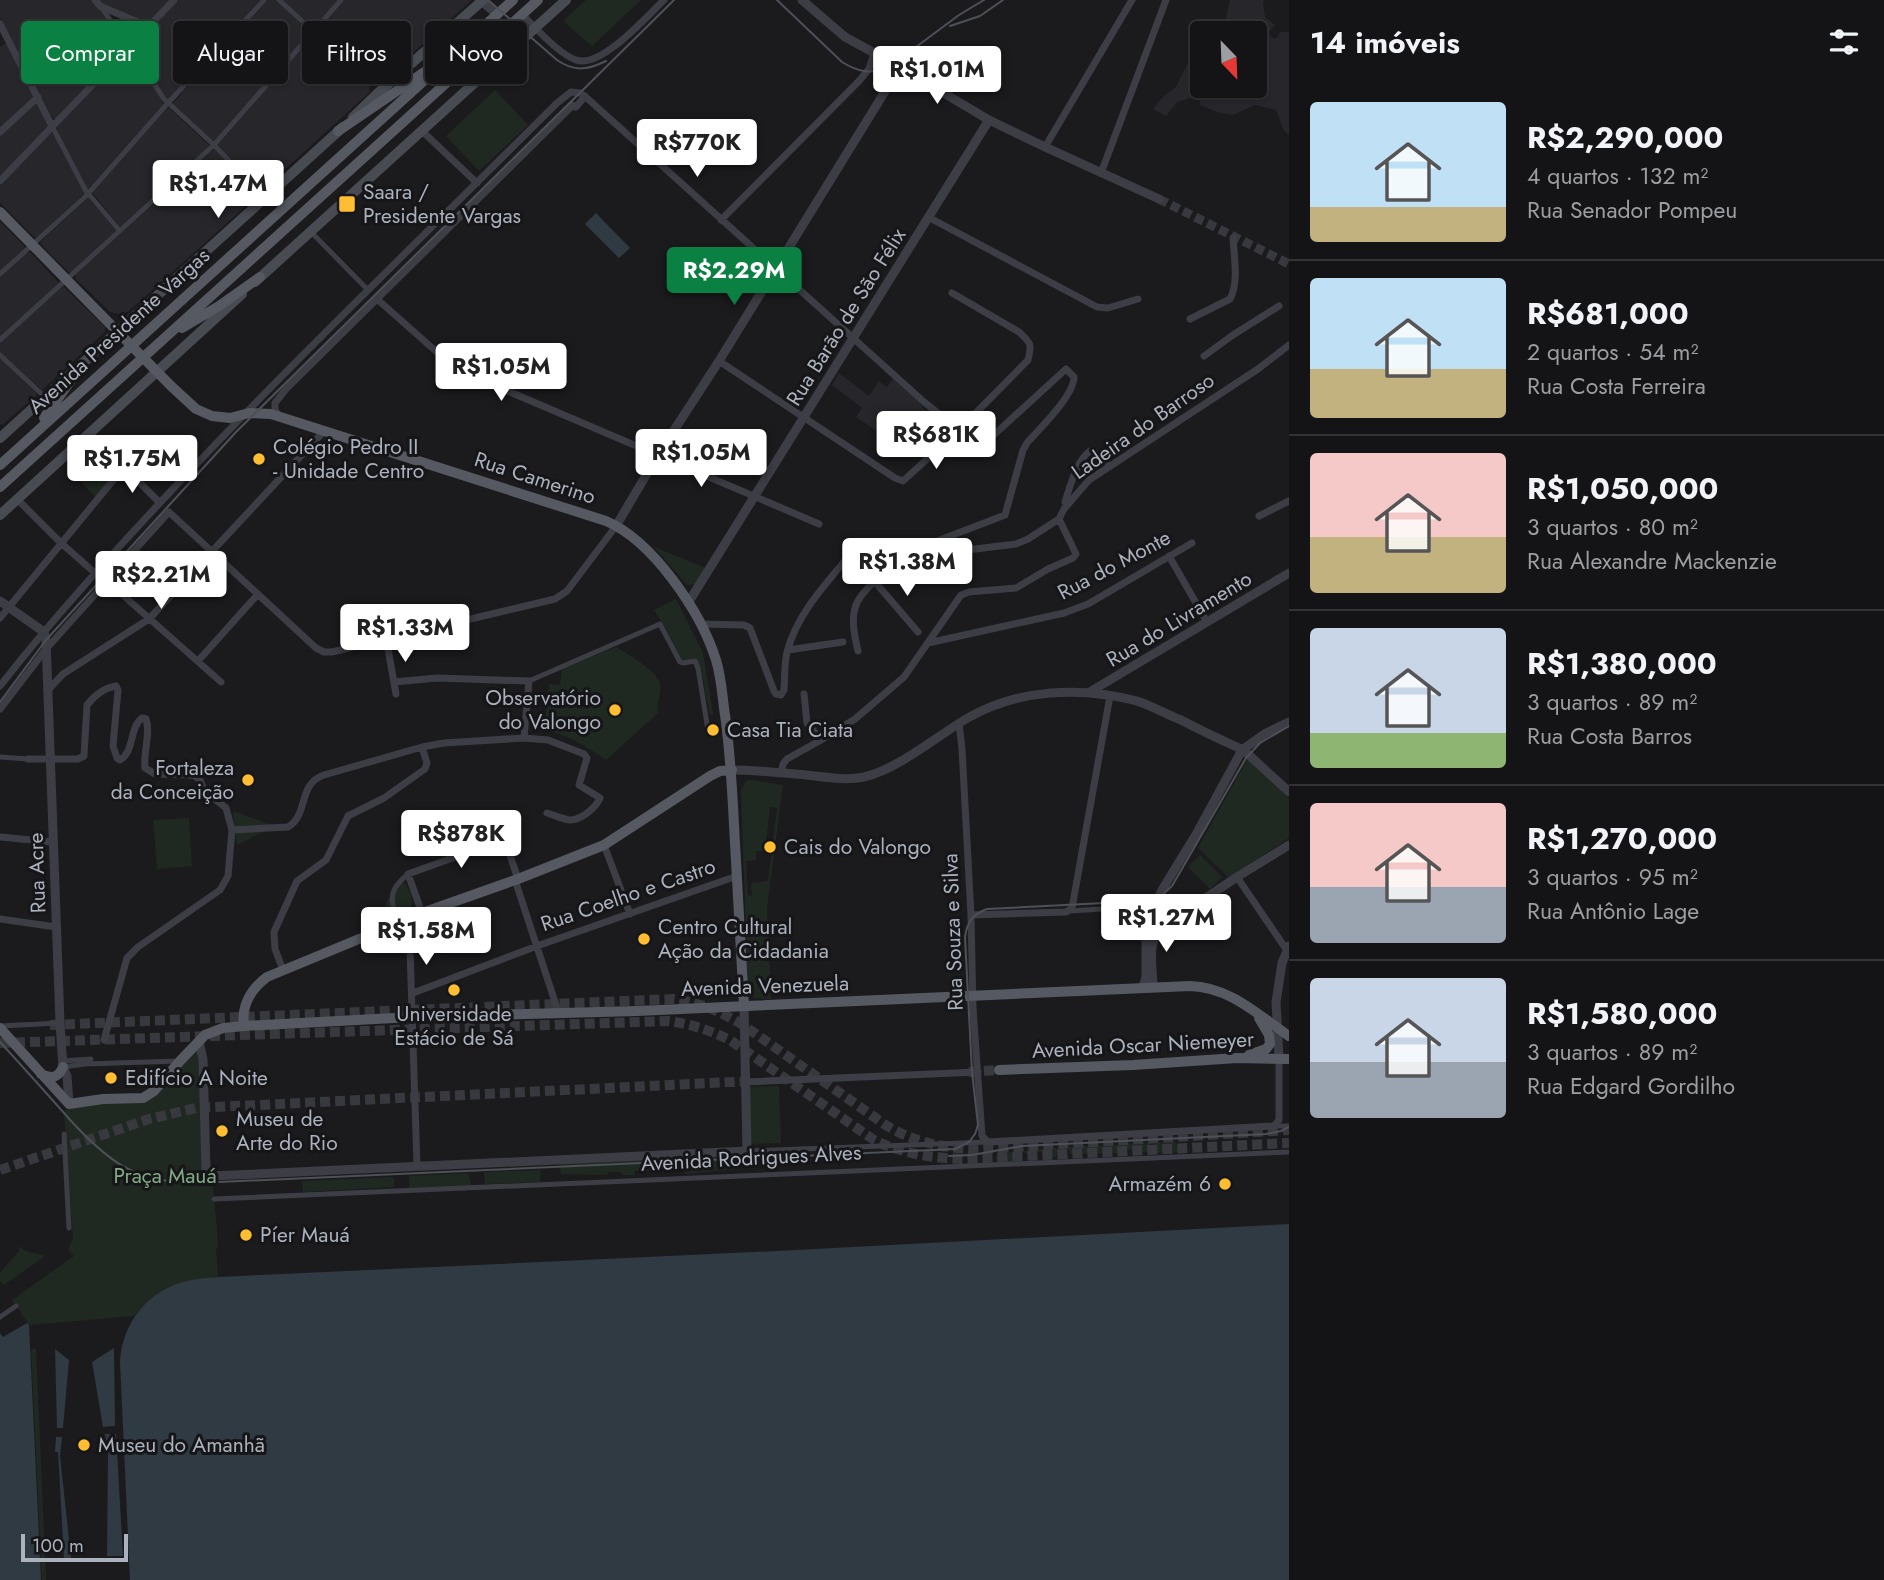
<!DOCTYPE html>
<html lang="pt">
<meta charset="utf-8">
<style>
:root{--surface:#141416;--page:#212123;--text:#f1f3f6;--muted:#9d9ea1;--line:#333335;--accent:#0b8043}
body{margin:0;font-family:Jost,sans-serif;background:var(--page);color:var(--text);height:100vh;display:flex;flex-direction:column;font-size:26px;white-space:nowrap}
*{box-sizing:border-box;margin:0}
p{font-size:23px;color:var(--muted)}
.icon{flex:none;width:38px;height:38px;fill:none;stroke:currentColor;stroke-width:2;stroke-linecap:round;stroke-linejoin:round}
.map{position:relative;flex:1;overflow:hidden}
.details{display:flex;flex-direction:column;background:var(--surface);width:595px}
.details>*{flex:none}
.top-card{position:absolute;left:21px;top:21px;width:665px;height:63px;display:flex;gap:14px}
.needle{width:46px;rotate:157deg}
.controls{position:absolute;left:1190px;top:21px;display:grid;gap:14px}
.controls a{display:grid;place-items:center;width:77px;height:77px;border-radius:7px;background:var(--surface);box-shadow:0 2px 5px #0004,0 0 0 2px var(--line);font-size:35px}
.scale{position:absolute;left:21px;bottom:18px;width:107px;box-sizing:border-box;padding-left:7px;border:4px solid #acb1be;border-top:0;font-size:19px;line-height:24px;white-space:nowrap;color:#acb1be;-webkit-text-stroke:5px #161619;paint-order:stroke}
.price{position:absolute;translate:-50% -60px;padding:0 16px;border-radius:7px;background:#fff;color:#222;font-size:23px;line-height:46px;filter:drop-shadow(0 2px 4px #0008)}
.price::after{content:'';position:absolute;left:50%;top:42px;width:21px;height:16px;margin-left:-10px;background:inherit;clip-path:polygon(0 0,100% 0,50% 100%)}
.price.active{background:var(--accent);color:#fff}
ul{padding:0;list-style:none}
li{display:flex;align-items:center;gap:21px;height:175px;padding:0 21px}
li+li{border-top:2px solid var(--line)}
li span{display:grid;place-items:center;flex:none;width:196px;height:140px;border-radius:7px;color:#555}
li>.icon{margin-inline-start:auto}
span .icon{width:84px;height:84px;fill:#fffc;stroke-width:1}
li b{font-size:30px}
h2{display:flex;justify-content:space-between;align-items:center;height:84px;padding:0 21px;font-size:30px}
.pill{padding:0 24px;border-radius:7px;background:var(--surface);box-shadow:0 2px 5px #0004,0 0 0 2px var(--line);font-size:24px;line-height:63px}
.pill.active{background:var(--accent);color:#fff}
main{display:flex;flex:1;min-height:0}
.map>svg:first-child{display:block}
</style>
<main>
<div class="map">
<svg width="1289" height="1580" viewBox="0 0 1289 1580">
<rect width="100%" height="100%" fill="#1b1b1e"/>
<path fill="#27272b" d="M0,0h93l31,47 -68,71 -3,1 -53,-101z
M99,0h71l-24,23 -43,-18z
M178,0h82l-90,99h-3l-31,-46v-8z
M266,0h10l33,30v4l-95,108 -42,-37 1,-2z
M282,0h57l-26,27z
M343,0h129l-92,82 -7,-2 -52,-49 -1,-3z
M1230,0h34l-1,4 2,13 10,8 -6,7 2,5 4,2 3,-2 2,-5h9v103l-5,-4 -8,-21 -21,-5 -22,10 -13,-2 -20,-8v-4l-10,-3 -13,4 -11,14 -13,-7 11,-13 12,-9 17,-34 9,5v28h53v-53h-39l10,-15z
M312,35l57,51 1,6 -107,97 -2,1 -43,-45z
M6,43l28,53 -34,31v-80z
M128,53l4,1 32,50 -76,85 -30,-57 -1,-5z
M38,102l11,21 -1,4 -48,50v-43z
M167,108l3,1 39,36v3l-89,79 -28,-35z
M51,133l4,2 30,58 -47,44 -3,1 -35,-35v-17z
M213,150h3l41,43v3l-128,115 -9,3 -10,-2 -34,-33 -1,-4z
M88,198l29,33 -47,42 -21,-20 -9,-11z
M0,221l25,26 -25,25z
M27,252l4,1 28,30 -59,54v-60z
M63,286l42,41v5l-63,58 -42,-38v-11z
M0,358l36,34 1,3 -35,30 -2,-1z
M839,373l30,23 10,-15 8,6 6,-8 26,23 6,8h3l22,19v3l-18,17 -14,-13 -14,14 -48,-33 6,-9 -30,-23z"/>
<path fill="#202921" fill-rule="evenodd" d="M586,0h55l-49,46 -27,-23v-4z
M495,90l33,35 -49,46 -33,-35z
M102,435l23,25 -1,6 -28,32 -30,-32z
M654,547l52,21 -9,16 -10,1z
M676,599l27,54 10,62h-3l-8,-41 -6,-16 -11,4 -3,-2 -15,-30 -13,-20z
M616,647c11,7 41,23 44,37 2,9 -4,19 -2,29l-52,47c-18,-13 -39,-26 -62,-30l5,-46 11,1 2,-16z
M1248,758l41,41v39l-60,40 -31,-30z
M751,780l32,5 -16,123 4,91 -17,-1 -6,-6 -7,-202 5,-9zM770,807l7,1 -9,73 -17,2 1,12 -4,1 -2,-35 10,-1v-9h9z
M233,811l42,15 -38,19z
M189,818l3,48 -35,3 -4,-49z
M1200,855l22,22 -12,12 -22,-22z
M402,883h3c15,26 5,30 -20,37 -3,-17 5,-26 17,-37z
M199,1043l18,186 1,18 -2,2 2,28c-39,5 -57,8 -84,39l-105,9 -17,-25 62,-44 -6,-6 5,-12 -9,-125 5,-9 68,-4z
M779,1086l2,57 -32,1v-57z
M1175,1142l4,10 -23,1v-10z
M1150,1143l-2,9h-15l-2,-3 -12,1 1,3 -50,1 -2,-7z
M1056,1148l2,2 -2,7h-5l-2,-6 -29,2 -2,9h-22v-6l8,-3z
M737,1156l1,13 -53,5 -2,-16z
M664,1158l1,12 -30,1 -1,4h-11l-1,-3h-14l-1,3 -46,-1 -2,-11z
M541,1170l-1,12 -55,2 -1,-12z
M468,1173l3,11 -2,3 -60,1v-12z
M394,1177v10l-91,5 -1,-11z
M19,1247l9,5 16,3v2l-40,28 -4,-4v-8l19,-22z
M31,1349h5l10,231h-4z"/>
<path fill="#2f3a43" d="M596,213l34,35 -11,10 -34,-34z
M1289,1224v356h-1159l-10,-218c2,-37 25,-68 60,-79 12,-4 26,-5 38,-6l559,-26z
M27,1323l2,2 12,255h-41v-247l3,4z
M114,1348l1,78 -12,1 -11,-65z
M55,1349l14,11 -6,68h-6z
M105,1434h11l7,122h-16l1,-102z
M56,1437h6l-2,19 11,102h-7l-6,-106h-3z"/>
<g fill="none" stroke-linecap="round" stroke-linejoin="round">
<path stroke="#38393e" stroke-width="9" stroke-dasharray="9 4.5" stroke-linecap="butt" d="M1159,199l130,65"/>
<path stroke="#38393e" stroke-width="10" stroke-dasharray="10 5" stroke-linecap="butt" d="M969,1072l30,-2
M0,1170l149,-51 47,-11 557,-27"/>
<path stroke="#38393e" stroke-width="10" stroke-dasharray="10 5" stroke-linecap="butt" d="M50,1025l624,-26c28,4 45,12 69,26l144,101c29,17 60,23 93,23l309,-19
M0,1043l668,-22c23,3 41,9 62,19l144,100c28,14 59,18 90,19l325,-16"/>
<path stroke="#3d3e45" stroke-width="5" d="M279,0l68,62
M100,6l33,46 31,47 50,46 51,53
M52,126l34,65 34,40
M311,232l57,58
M0,274l85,-77 83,-94 96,-103
M0,340l214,-195 127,-145
M0,355l45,42
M529,681l131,-57 20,38 3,1 12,-2 3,7 10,62
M0,757l28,2
M1126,908l28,-2
M1070,911l48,-3
M393,925l-3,-8 4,-7c-5,-17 1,-25 14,-36
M0,1026l60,-3
M62,1061l29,-2
M63,1067l22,-3 93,-3
M1274,1126h15
M64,1134l5,94
M747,1151l241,-9
M214,1199l1075,-47
M0,1317l16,-11"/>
<path stroke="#3d3e45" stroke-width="7" d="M95,0l5,6 49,21
M522,14c12,13 38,41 54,46 25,9 71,-44 88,-60
M0,24l52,102
M422,131l55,52
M0,132l38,-35
M1045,147l87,-147
M1101,173l65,-173
M0,181l174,-181
M928,217l169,90 11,1 30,-9
M721,220l138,-139 10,-12 5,-16
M377,299l71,63 62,30 309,132
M1190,319l40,-20c9,-16 4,-42 3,-61
M1204,356l29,-21 46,-29
M719,361l176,117 8,3 56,-51 69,-70c4,-16 3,-17 -9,-28l-67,-39
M279,416l-4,-6v-7l11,-14 287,-284 3,2 9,-11
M17,499l44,44 34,30
M1065,502c5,-15 11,-41 25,-51l5,1 15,14
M1259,516l30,-15
M1169,556l38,66
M107,581l114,101
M875,582l43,50
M0,618l124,-151 36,36
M700,624l44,1 6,3 24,63 2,3 5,1 3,-5c1,-12 0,-26 3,-38 10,-38 38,-67 62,-96
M386,638l10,56
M928,643l136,-30 24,-9 104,-61
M788,650l55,-8
M858,651c-3,-13 -7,-30 -3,-43 6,-22 42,-43 60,-55
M198,661l60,-67
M394,682l43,-4 92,3 -5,57
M0,686c53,-68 112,-132 171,-195 125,-133 257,-259 386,-388l14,-11 9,1 8,6 336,303 52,41h9l81,-74 8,8c0,19 -35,52 -47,66l-4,7 -18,65 -86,33 -4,3 3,5 98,-12 12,-5 31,-20 5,-10 25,-29 169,-111 31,-24
M48,690l15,-16 86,-55 176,-189
M804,694l3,29 14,17
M0,709l46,-60 123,-137 147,136 8,4h8l223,-53 12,-8 49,-65
M959,723l3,26 9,166 2,93 9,128 6,6 286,-16 5,-6v-61
M28,759h50l6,-3 3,-51c7,-9 17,-17 29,-19l2,4 -5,56 4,12 3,2c15,-9 9,-32 22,-42l4,1c5,14 -3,33 -1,49l10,6 38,1 7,5 4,10 22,18 6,22 56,-3c21,-12 9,-43 36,-52l98,-28 22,-4 80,-5 24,2 36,14 3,4 -8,27 21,13c-4,9 -17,21 -29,22 -7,0 -17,-5 -24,-7
M781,773l2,-9 4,-5 34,-19 34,-21 49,-42 57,-82 8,-3 47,-4 32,-19 25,-11 3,-4 -17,-35
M500,826l18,53
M0,837l53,5
M604,845l26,69
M1237,877l49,72
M515,880l44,134
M422,913l-14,-39 97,-35
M971,915l95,-3 6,-4 38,-212
M409,918l8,248
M0,919l56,8
M283,970l-8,-21 -1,-17 23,-51 29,-21 22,-44 36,-18 41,-29 2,-6 -5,-16
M413,993l124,-47 200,-70
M104,1040l23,-82 11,-11 82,-57 8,-14 4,-46
M746,1082l232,-10"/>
<path stroke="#3d3e45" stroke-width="9" d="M480,0l17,14
M802,0l43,37 55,30 89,53 56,27 114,52
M616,526l42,-71 61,-94 181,-294
M0,601l44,31 2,8 14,383 3,44 4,9 2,28
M688,603l301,-483
M1088,693l201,-120
M732,770c24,0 49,3 74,5 19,2 39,6 58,2 34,-8 72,-40 102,-58 51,-30 114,-33 171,-18 15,5 29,13 44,19 19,10 38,19 58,28l10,7 40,37
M1143,987l3,-10v-44l4,-16 12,-27 36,-59 44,-81 24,-17 23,-11
M1153,987c0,-21 -7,-41 8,-59l76,-51 52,-32
M199,1042l4,17 3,112 5,5 536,-25 -3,-145
M1279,1059l-3,-57 6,-39 7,-17"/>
<path stroke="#494b53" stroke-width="10" d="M353,117l25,-24 105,-93
M255,282l311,-282
M0,438l343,-311
M0,515l242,-221"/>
<path stroke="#575962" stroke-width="10" d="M338,131l94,-64
M0,212l171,174 25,23 16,7 18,2 19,-5 22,1 335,107c47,20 95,91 110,139 5,16 6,32 8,48 6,38 8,77 10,117 3,60 7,121 10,181
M182,328l37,-22 41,-29
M44,418l27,-38v-7
M0,465l513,-465
M0,487l538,-487
M244,1026c-3,-20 7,-37 23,-49l155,-64 96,-34 86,-34 106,-69 10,-5 12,-1
M0,1028l69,76 34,-5 40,-1 11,-7 26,-30 25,-26 18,-7 21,-2 169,-9 224,-6 553,-25c40,1 68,29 99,50
M1249,1055l17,-6 4,-5 -1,-9 -10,-17
M999,1070l134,-5 104,-7 52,1
M41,1074c11,5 17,4 22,-7"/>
<path stroke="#4e5058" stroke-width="2" d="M488,0l69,60c17,12 31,10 49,1
M777,0l65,62c16,10 30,13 47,5l70,-52 25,-15
M950,26l30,-10 23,-16
M0,702l46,-62 190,-208 438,-432
M0,1042c24,26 48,53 72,80 39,42 65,61 125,61l758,-34 14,-7 6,-8 3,-9 -6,-53 -7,-135c2,-15 8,-23 22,-28l156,-8 17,-4 12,-11 74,-128 14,-15 29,-17
M949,1156l23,-1 50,-9 244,-12 15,-3 8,-4"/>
</g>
<g fill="#ffbe31" stroke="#161619" stroke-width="2.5">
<rect x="338" y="195" width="18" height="18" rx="3.5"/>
<circle cx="259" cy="459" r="7"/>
<circle cx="615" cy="710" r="7"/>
<circle cx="713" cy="730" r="7"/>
<circle cx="248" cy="780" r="7"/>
<circle cx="770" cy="847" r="7"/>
<circle cx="644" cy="939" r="7"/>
<circle cx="454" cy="990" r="7"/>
<circle cx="111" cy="1078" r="7"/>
<circle cx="222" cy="1131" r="7"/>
<circle cx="1225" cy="1184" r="7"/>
<circle cx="246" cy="1235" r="7"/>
<circle cx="84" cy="1445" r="7"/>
</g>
<g text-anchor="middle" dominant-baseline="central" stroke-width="6" stroke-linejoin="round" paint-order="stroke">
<g font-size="21" fill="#acb1be" stroke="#161619" text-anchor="start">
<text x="363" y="192">Saara /<tspan x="363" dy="24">Presidente Vargas</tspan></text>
<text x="273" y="447">Colégio Pedro II<tspan x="273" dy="24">- Unidade Centro</tspan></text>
<text x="601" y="698" text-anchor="end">Observatório<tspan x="601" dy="24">do Valongo</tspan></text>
<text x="727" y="730">Casa Tia Ciata</text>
<text x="234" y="768" text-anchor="end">Fortaleza<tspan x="234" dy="24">da Conceição</tspan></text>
<text x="784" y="847">Cais do Valongo</text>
<text x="658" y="927">Centro Cultural<tspan x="658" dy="24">Ação da Cidadania</tspan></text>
<text x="454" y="1014" text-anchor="middle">Universidade<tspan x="454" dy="24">Estácio de Sá</tspan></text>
<text x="125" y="1078">Edifício A Noite</text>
<text x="236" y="1119">Museu de<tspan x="236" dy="24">Arte do Rio</tspan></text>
<text x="1211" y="1184" text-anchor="end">Armazém 6</text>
<text x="260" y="1235">Píer Mauá</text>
<text x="98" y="1445">Museu do Amanhã</text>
</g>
<g font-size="21" fill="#acb1be" stroke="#161619">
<text transform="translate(846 317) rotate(-58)">Rua Barão de São Félix</text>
<text transform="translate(119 331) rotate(-42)">Avenida Presidente Vargas</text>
<text transform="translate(1143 426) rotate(-35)">Ladeira do Barroso</text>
<text transform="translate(535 478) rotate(18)">Rua Camerino</text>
<text transform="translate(1114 565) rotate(-28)">Rua do Monte</text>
<text transform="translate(1179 619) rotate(-31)">Rua do Livramento</text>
<text transform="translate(37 873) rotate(-92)">Rua Acre</text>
<text transform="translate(628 895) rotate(-19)">Rua Coelho e Castro</text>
<text transform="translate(953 932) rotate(-92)">Rua Souza e Silva</text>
<text transform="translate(765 986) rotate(-2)">Avenida Venezuela</text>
<text transform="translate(1143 1045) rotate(-3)">Avenida Oscar Niemeyer</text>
<text transform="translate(751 1158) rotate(-3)">Avenida Rodrigues Alves</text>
</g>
<g font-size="21" fill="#82aa85" stroke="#161619">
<text x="165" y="1176">Praça Mauá</text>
</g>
</g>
</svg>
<div class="controls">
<a><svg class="needle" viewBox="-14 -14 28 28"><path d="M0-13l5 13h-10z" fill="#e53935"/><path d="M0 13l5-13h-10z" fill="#9d9ea1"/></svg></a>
</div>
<div class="scale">100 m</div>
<b class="price" style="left:937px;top:106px">R$1.01M</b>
<b class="price" style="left:697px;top:179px">R$770K</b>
<b class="price" style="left:218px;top:220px">R$1.47M</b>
<b class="price active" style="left:734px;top:307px">R$2.29M</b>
<b class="price" style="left:501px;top:403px">R$1.05M</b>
<b class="price" style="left:936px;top:471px">R$681K</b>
<b class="price" style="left:701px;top:489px">R$1.05M</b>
<b class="price" style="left:132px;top:495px">R$1.75M</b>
<b class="price" style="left:907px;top:598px">R$1.38M</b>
<b class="price" style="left:161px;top:611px">R$2.21M</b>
<b class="price" style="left:405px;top:664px">R$1.33M</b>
<b class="price" style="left:461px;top:870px">R$878K</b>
<b class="price" style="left:1166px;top:954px">R$1.27M</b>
<b class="price" style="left:426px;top:967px">R$1.58M</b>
<div class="top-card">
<a class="pill active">Comprar</a>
<a class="pill">Alugar</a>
<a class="pill">Filtros</a>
<a class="pill">Novo</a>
</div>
</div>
<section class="details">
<h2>14 imóveis<svg class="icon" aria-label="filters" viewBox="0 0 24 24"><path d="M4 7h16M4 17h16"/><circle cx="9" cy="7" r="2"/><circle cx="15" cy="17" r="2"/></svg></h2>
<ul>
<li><span style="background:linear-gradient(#bfe0f5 75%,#c2b280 0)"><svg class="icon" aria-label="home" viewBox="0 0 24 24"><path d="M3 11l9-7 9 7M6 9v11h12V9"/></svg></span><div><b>R$2,290,000</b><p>4 quartos · 132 m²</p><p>Rua Senador Pompeu</p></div></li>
<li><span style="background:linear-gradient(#bfe0f5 65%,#c2b280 0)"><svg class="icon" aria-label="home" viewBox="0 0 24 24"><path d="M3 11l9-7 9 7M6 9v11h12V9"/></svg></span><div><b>R$681,000</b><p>2 quartos · 54 m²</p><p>Rua Costa Ferreira</p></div></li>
<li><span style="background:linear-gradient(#f6c9c9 60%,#c2b280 0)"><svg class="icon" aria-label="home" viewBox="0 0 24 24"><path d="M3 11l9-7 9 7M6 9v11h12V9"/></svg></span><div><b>R$1,050,000</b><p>3 quartos · 80 m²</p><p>Rua Alexandre Mackenzie</p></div></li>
<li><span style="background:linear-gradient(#c9d6e8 75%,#8fb573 0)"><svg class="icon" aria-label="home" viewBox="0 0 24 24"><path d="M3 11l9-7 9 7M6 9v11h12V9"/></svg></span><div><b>R$1,380,000</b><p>3 quartos · 89 m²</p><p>Rua Costa Barros</p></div></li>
<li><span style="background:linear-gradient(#f6c9c9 60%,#9aa5b1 0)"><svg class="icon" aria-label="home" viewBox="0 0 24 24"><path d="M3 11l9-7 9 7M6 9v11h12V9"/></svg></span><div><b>R$1,270,000</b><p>3 quartos · 95 m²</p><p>Rua Antônio Lage</p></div></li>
<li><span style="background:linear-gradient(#c9d6e8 60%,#9aa5b1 0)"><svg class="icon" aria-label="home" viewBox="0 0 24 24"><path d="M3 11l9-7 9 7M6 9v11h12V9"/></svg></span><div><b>R$1,580,000</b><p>3 quartos · 89 m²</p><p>Rua Edgard Gordilho</p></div></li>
</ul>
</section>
</main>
